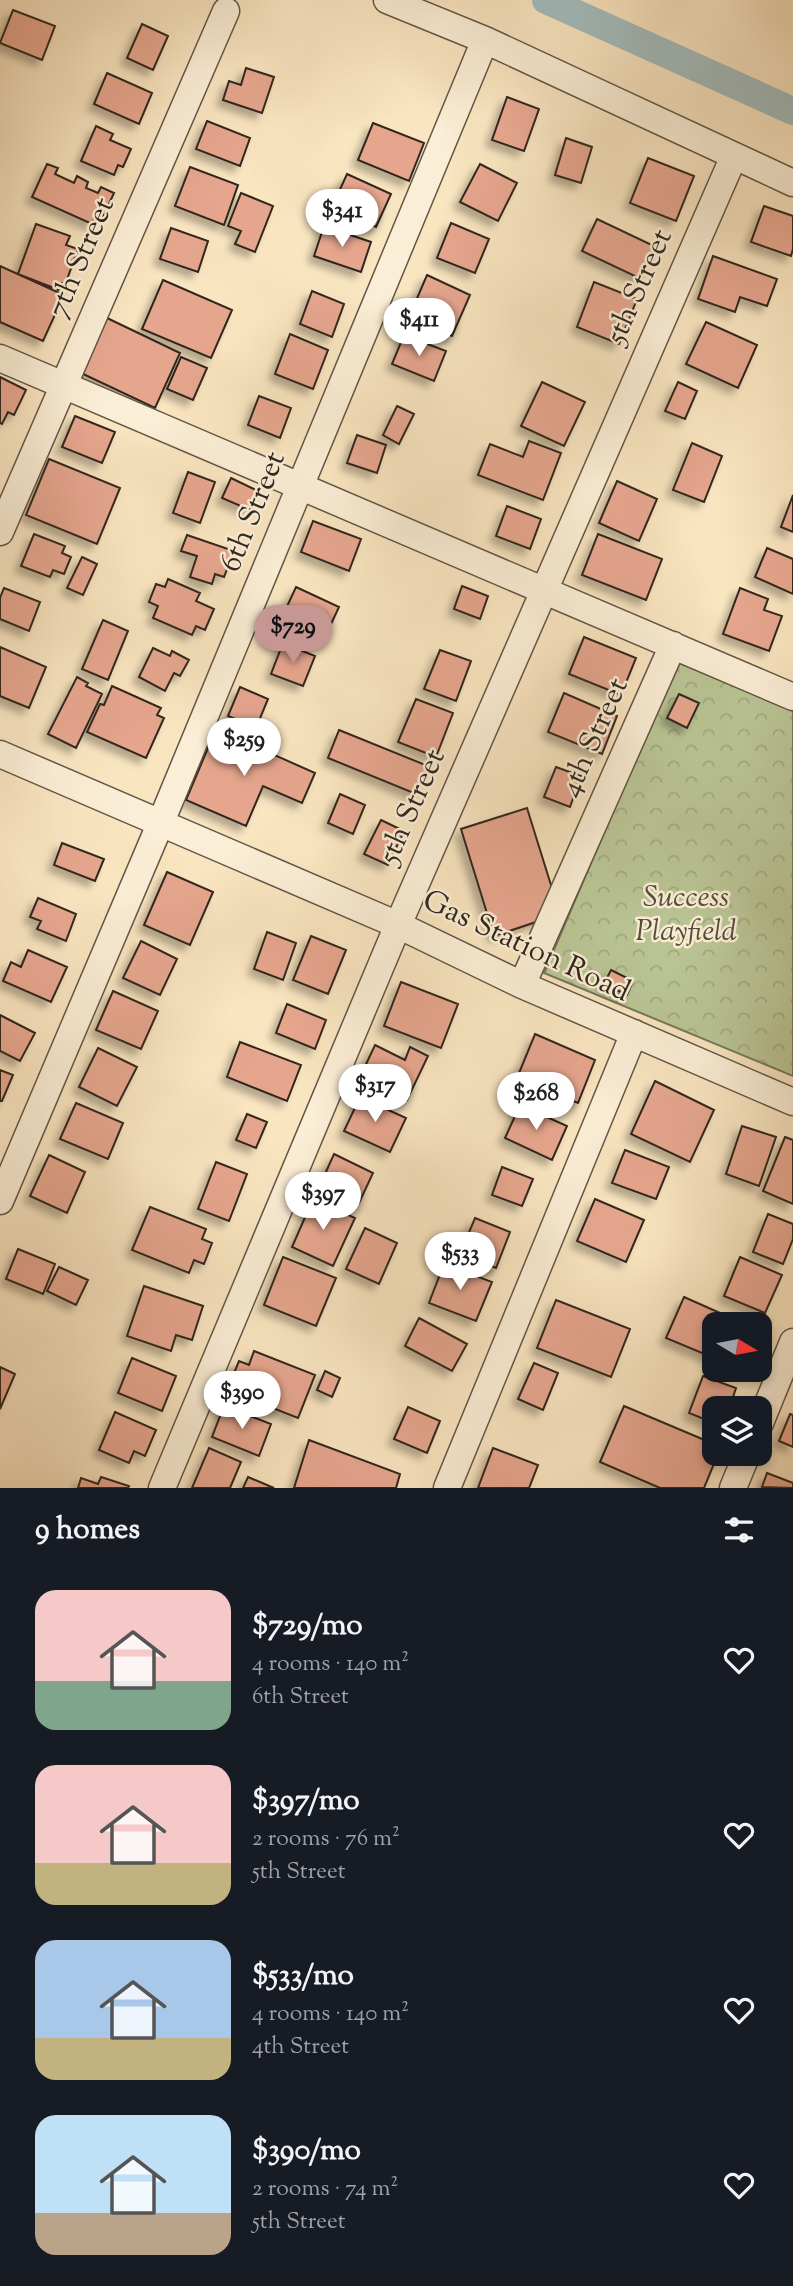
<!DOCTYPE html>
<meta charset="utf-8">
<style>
:root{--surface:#171b24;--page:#20242c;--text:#f1f3f6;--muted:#9ea1a6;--accent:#c59692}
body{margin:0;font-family:"Sorts Mill Goudy",serif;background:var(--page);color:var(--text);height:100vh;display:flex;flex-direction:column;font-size:26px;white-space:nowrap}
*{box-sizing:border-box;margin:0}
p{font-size:23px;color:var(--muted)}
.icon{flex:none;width:38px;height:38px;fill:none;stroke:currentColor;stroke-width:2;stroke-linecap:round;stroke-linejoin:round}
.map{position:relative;height:1488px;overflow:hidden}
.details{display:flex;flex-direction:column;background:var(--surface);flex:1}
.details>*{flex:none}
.needle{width:46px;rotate:100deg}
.fabs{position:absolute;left:702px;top:1312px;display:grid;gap:14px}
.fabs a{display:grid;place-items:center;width:70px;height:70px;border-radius:14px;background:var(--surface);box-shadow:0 4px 10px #0003;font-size:35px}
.price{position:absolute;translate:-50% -60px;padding:0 16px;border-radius:24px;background:#fff;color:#222;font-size:23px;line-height:46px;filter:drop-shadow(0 2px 4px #0008)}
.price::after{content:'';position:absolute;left:50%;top:42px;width:21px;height:16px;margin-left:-10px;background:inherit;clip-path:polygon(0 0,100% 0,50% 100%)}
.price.selected{background:var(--accent);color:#111}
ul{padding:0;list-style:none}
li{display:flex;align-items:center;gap:21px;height:175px;padding:0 35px}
li span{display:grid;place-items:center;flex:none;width:196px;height:140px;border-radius:21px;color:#555}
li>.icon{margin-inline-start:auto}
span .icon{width:84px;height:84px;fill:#fffc;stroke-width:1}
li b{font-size:30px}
h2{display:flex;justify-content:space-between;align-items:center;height:84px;padding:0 35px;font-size:30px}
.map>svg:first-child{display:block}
</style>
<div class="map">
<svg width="793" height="1488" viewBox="0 0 793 1488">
<defs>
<pattern id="forest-crowns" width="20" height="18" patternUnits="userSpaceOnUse" patternTransform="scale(1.75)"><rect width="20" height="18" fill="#bac595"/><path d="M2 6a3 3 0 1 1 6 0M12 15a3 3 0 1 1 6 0" fill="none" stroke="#a0a980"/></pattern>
<filter id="shadow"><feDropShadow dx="-6" dy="6" stdDeviation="3.5" flood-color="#0004"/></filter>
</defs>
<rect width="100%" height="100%" fill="#f9e5c0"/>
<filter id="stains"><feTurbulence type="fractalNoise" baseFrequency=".00286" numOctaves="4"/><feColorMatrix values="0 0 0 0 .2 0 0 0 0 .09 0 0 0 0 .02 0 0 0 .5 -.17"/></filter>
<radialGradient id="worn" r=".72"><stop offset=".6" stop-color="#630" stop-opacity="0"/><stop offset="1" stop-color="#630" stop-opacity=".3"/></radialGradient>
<path fill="url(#forest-crowns)" stroke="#757659" stroke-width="2" d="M677,662l116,49v365l-249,-103z"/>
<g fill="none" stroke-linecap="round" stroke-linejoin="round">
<path stroke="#a3bcbd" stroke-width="28" d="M546,0l247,111"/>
</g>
<path fill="#e6a68e" stroke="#30271d" stroke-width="2" filter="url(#shadow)" d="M13,10l42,16 -13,34 -42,-17z
M142,24l26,12 -15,34 -26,-12z
M246,68l28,9 -12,36 -39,-13 6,-19 12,4z
M107,73l45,20 -13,31 -45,-20z
M507,97l32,12 -15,42 -32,-11z
M207,121l43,17 -10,28 -44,-17z
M373,123l51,20 -15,38 -51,-21z
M96,126l17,8 -3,6 21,9 -8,18 -5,-2 -4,10 -33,-14z
M566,138l26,9 -11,36 -26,-8z
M648,158l46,18 -18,45 -46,-18z
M47,164l11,4 -3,6 19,9 3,-7 11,6 -2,6 12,5 3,-6 13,6 -11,24 -7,-3 -4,10 -60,-27z
M480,164l37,19 -19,38 -38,-19z
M190,167l48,18 -14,40 -49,-19z
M347,174l44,20 -15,33 -44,-20z
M241,193l32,13 -18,46 -20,-8 6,-13 -13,-5z
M764,206l29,10v33l-2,7 -40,-14z
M597,219l59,28 -15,32 -59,-28z
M451,223l38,16 -14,34 -38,-15z
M36,224l34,12 -4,9 12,4 -13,36 -3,-2 -3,7 -41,-16z
M324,226l47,16 -10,30 -47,-16z
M171,228l37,13 -10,31 -38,-13z
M713,256l64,23 -10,27 -27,-9 -5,15 -37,-13z
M0,266l64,29 -21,46 -43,-19z
M427,275l43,20 -18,41 -43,-19z
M163,280l69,30 -21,48 -69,-29z
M594,282l43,17 -18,45 -42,-17z
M312,291l32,13 -12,33 -32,-13z
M107,318l73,35 -25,55 -74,-35z
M706,322l51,23 -19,43 -52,-24z
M290,334l38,16 -15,39 -38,-15z
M404,335l42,16 -12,30 -42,-17z
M181,357l26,11 -14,32 -26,-11z
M0,377l26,13 -12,25 -6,-3 -6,12 -2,-1z
M542,382l43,20 -21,44 -43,-20z
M678,382l19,9 -12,28 -20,-8z
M259,396l32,12 -11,30 -32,-13z
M397,406l17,8 -15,30 -16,-9z
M75,416l40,16 -13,31 -40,-16z
M357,435l29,10 -9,28 -30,-10z
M529,441l32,12 -18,47 -65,-25 12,-31 33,13z
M692,443l30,13 -18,46 -31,-12z
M49,459l71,29 -23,56 -71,-29z
M188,472l27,10 -15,41 -27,-10z
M231,478l27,13 -8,19 -28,-12z
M617,481l40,18 -18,42 -40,-18z
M793,495v37l-12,-5z
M507,506l34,13 -11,30 -34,-13z
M313,521l48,18 -12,32 -48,-19z
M34,534l31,12 -3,7 9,4 -7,17 -11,-4 -3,7 -29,-11z
M598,534l64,25 -16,41 -64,-25z
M187,535l47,16 -10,26 -9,-3 -3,10 -22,-7 7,-21 -16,-5z
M767,548l26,11v35l-38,-17z
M82,557l15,7 -14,31 -16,-7z
M168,579l32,14 -4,8 18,8 -9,21 -9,-4 -4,9 -39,-17 5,-12 -9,-4 7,-18 9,3z
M462,586l26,10 -8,23 -26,-10z
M296,587l43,20 -13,28 -43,-20z
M4,588l36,14 -11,29 -29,-12v-21z
M740,588l28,11 -4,11 18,6 -13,35 -46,-17z
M103,620l25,11 -20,49 -26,-11z
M584,637l52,21 -15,37 -52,-21z
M283,643l32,13 -12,30 -32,-12z
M0,647l46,20 -17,41 -29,-12z
M153,648l17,8 2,-5 17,9 -9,16 -6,-3 -9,18 -26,-14z
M440,650l31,11 -15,40 -32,-12z
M77,677l11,6 -2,3 16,8 -26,54 -28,-14z
M112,686l49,22 -4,7 7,3 -18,40 -59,-26 13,-28 4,1z
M240,687l28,12 -12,29 -28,-12z
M564,693l53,23 -15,38 -54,-22z
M679,694l20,9 -12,25 -20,-10z
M416,699l37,14 -17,44 -38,-15z
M216,729l99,44 -13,30 -39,-17 -17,40 -60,-26z
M339,730l89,36 -12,28 -88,-36z
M556,767l25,9 -11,31 -26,-10z
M340,794l25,11 -12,29 -25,-11z
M527,808l33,106 -66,22 -33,-107z
M381,820l23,11 -16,34 -24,-11z
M62,843l42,16 -9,22 -41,-16z
M167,872l46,20 -23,53 -46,-20z
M38,898l38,16 -10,27 -29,-12 4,-8 -11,-4z
M267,932l29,11 -13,37 -29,-11z
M311,936l35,14 -18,44 -35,-14z
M141,941l36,18 -17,36 -37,-17z
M28,950l39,17 -16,35 -48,-21 8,-19 10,5z
M611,970l22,11 -6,14 -23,-11z
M401,982l57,22 -17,44 -57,-22z
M113,991l45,20 -17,38 -45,-19z
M287,1004l39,16 -11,29 -39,-16z
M0,1015l35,18 -15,28 -20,-10z
M535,1034l60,26 -17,43 -61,-25z
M240,1042l61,23 -14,36 -60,-24z
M375,1045l30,15 5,-13 18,9 -21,44 -47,-23z
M98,1048l39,19 -20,39 -38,-19z
M0,1070l13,5 -11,26h-2z
M655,1081l59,29 -24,52 -59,-28z
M360,1097l46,21 -16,34 -46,-21z
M76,1103l47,20 -15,36 -48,-20z
M520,1105l47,21 -15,34 -47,-22z
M247,1114l20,8 -11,26 -20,-8z
M742,1126l34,11 -17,49 -33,-12z
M785,1137l8,3v64l-30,-13z
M625,1150l44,17 -13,32 -44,-16z
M334,1154l39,19 -14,30 -39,-18z
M49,1155l36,17 -18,41 -37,-17z
M216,1162l31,12 -18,47 -31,-12z
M502,1167l31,12 -11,27 -30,-11z
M313,1199l42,19 -22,48 -41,-19z
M595,1199l49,21 -18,42 -49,-21z
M150,1207l56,22 -4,10 10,4 -8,21 -10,-4 -5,13 -57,-23z
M768,1214l25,10v15l-10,25 -30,-12z
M475,1218l35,14 -14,36 -36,-14z
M365,1228l32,15 -18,41 -33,-15z
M18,1249l37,15 -12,30 -37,-15z
M283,1257l53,21 -20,48 -52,-21z
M740,1257l42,18 -17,38 -41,-17z
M444,1264l48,18 -16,39 -47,-18z
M59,1267l29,13 -12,25 -29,-14z
M144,1286l59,20 -11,34 -16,-5 -5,16 -44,-15z
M684,1297l63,28h-33v33l-48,-20z
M556,1300l74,29 -19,48 -74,-29z
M419,1318l48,26 -15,27 -47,-25z
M254,1351l61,24 -17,43 -71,-28 12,-29 10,4z
M132,1358l44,18 -14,35 -44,-18z
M534,1363l24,10 -15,37 -25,-11z
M0,1367l15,7 -15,35z
M325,1371l15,7 -8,19 -15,-7z
M703,1376l33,12 -7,21h-15v14l-25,-10z
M224,1406l47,18 -12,32 -47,-19z
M624,1406l90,38v10h4l-14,34h-44l-60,-26z
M408,1407l32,14 -13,32 -33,-14z
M115,1412l41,18 -11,26 -11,-5 -5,12 -30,-13z
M790,1414l3,1v32l-14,-6z
M309,1440l91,34 -4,14h-102z
M209,1448l32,14 -11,26h-38z
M493,1448l45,17 -9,23h-51z
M767,1473l26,10v5l-31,-1z
M101,1477l28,9 -1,2h-50l3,-10 17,6z
M248,1477l26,11h-31z"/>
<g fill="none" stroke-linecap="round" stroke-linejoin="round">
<defs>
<path id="street" d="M387,0l98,40 308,143
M0,358l793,339
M0,532l226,-521
M0,754l398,171 124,60 271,117
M522,985l151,-340
M0,1201l161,-379 324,-782
M760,1423l33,-81
M162,1488l236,-563 336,-769
M447,1488l187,-455
M733,1488l14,-34"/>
</defs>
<use href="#street" stroke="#625646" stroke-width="29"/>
<use href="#street" stroke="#fbeed6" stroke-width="26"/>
</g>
<g text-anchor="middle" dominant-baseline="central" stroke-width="5" stroke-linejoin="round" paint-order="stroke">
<g font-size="30" fill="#30271d" stroke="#fbeed6">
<text transform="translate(82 258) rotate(-67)">7th Street</text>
<text transform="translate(640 287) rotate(-66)">5th Street</text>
<text transform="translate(254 512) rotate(-68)">6th Street</text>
<text transform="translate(595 738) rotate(-66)">4th Street</text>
<text transform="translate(413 807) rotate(-66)">5th Street</text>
<text transform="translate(526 947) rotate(25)">Gas Station Road</text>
</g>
<g font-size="30" font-style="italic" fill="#524e3b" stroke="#fbeed6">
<text x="686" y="898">Success<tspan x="686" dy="34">Playfield</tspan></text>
</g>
</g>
<rect width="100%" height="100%" filter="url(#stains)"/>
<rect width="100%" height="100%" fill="url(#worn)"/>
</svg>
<div class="fabs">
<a><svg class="needle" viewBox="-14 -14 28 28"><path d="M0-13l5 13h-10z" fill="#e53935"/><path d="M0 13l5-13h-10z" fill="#9ea1a6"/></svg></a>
<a><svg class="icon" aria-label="layers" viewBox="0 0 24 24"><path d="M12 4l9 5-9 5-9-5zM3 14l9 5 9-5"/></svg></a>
</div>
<b class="price" style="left:342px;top:249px">$341</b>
<b class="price" style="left:419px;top:358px">$411</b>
<b class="price selected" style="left:293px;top:665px">$729</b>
<b class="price" style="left:244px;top:778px">$259</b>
<b class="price" style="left:375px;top:1124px">$317</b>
<b class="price" style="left:536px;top:1132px">$268</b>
<b class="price" style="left:323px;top:1232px">$397</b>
<b class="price" style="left:460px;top:1292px">$533</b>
<b class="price" style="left:242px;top:1431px">$390</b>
</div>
<section class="details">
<h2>9 homes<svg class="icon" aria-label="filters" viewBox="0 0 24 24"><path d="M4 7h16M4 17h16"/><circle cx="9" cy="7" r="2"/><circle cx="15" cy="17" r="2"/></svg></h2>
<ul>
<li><span style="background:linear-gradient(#f6c9c9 65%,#7fa58c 0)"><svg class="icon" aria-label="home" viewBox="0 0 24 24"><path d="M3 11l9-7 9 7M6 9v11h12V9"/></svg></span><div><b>$729/mo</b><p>4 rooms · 140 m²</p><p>6th Street</p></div><svg class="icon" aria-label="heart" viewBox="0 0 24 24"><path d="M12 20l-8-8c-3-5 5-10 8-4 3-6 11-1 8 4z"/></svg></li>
<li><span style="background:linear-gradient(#f6c9c9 70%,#c2b280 0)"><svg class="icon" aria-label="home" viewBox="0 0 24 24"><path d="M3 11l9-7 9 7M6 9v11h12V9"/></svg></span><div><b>$397/mo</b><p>2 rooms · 76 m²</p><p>5th Street</p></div><svg class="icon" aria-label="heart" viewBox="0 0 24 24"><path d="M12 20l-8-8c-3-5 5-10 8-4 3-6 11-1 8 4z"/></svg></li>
<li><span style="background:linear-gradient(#a9c7e8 70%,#c2b280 0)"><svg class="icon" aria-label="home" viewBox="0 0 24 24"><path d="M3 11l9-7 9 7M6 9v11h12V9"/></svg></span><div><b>$533/mo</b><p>4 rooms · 140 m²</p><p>4th Street</p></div><svg class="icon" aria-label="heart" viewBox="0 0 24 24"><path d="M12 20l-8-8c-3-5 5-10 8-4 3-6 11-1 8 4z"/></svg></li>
<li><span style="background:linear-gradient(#bfe0f5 70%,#b9a48a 0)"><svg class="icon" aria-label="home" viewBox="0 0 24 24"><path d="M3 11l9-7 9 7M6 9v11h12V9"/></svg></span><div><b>$390/mo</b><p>2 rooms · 74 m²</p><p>5th Street</p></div><svg class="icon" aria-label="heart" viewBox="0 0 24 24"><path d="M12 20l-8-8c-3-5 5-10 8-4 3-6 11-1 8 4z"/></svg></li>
</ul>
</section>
